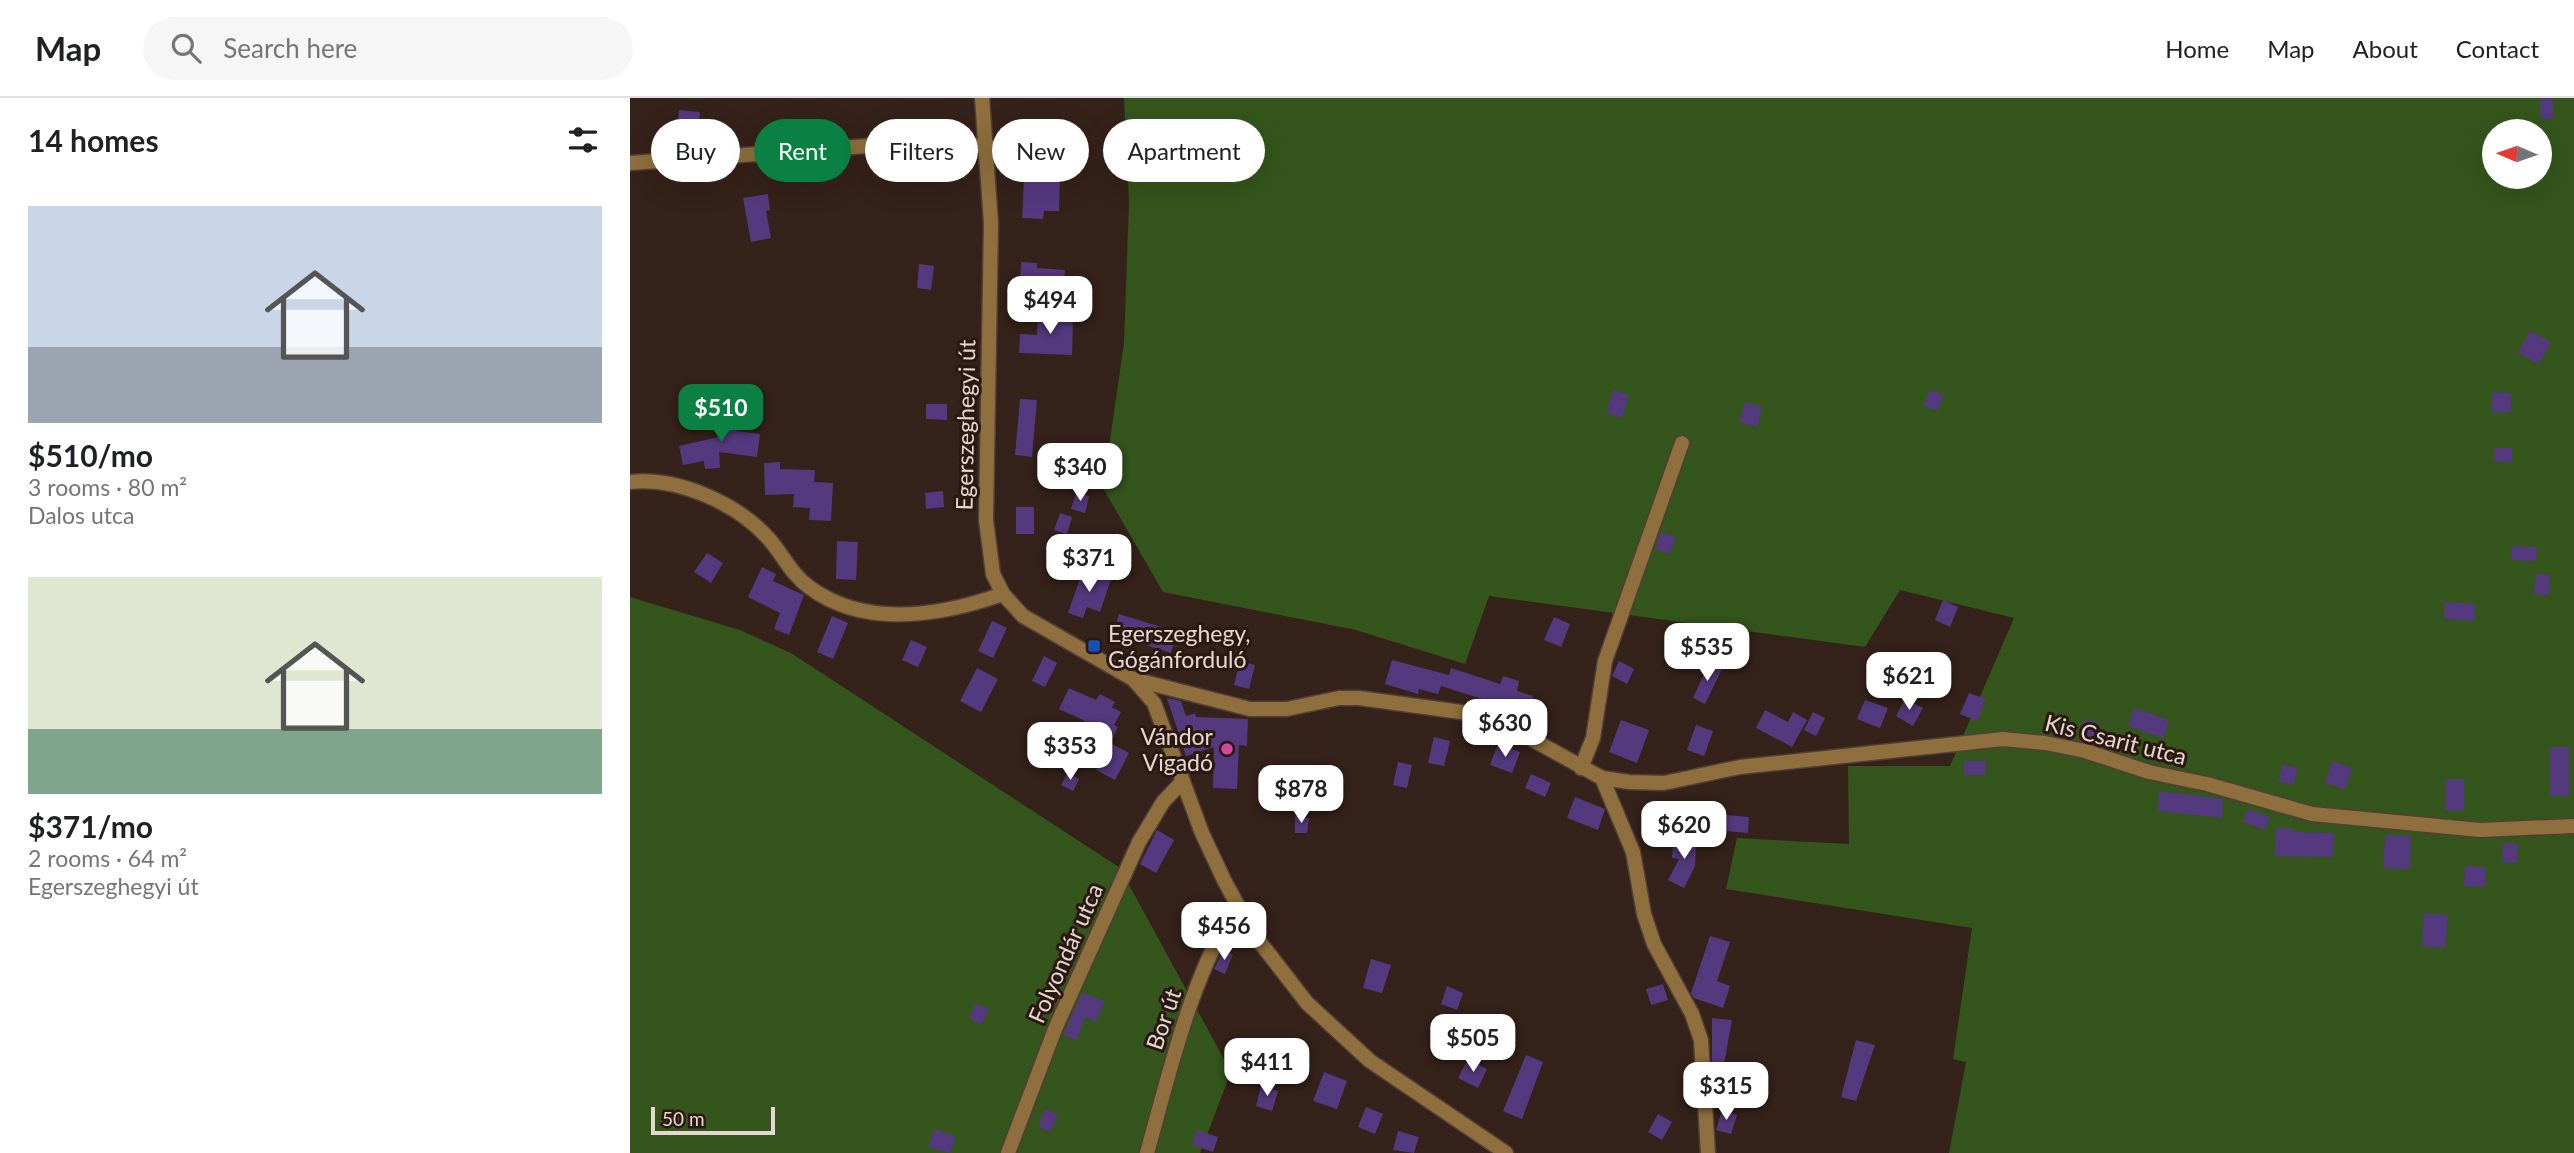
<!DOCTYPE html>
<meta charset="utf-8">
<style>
:root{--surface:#fff;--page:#f6f6f6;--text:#202124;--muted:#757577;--line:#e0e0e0;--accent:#0b8043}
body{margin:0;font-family:Lato,sans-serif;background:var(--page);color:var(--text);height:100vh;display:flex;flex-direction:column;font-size:26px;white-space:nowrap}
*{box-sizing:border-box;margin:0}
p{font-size:23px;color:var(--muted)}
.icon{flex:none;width:38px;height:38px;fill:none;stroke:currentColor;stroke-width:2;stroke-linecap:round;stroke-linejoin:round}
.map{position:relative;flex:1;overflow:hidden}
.sheet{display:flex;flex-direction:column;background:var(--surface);width:630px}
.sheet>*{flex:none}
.guide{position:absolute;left:21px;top:21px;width:665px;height:63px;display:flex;gap:14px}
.needle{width:46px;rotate:272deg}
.tools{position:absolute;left:1852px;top:21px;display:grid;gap:14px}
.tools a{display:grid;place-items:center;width:70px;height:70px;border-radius:50%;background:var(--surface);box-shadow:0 7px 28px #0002;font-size:35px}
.scale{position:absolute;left:21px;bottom:18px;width:124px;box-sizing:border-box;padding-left:7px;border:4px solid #e5d7d2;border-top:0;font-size:19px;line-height:24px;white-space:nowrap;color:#e5d7d2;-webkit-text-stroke:5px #2b1811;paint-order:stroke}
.price{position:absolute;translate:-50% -60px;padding:0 16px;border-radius:14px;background:#fff;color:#222;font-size:23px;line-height:46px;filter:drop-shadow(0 2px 4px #0008)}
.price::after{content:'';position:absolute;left:50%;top:42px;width:21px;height:16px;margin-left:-10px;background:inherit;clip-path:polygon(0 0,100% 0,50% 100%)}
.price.on{background:var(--accent);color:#fff}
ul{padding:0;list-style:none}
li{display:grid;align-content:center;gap:14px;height:371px;padding:0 28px}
li span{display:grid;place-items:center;height:217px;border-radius:0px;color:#555}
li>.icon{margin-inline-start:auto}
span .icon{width:126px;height:126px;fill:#fffc;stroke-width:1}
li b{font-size:30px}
h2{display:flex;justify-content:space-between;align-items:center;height:84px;padding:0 28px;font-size:30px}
.pill{padding:0 24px;border-radius:32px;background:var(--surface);box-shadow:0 7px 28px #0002;font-size:24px;line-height:63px}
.pill.on{background:var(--accent);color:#fff}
header{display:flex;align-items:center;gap:42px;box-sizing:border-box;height:98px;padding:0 35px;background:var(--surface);border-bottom:2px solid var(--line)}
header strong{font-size:33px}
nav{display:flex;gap:38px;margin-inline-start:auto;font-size:24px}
.search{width:490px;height:63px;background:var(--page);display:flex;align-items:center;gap:18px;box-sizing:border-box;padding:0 24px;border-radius:38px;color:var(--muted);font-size:26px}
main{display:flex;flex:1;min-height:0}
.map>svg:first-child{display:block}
</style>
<header>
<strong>Map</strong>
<div class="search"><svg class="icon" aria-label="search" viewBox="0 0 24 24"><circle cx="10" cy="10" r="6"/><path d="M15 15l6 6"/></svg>Search here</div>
<nav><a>Home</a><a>Map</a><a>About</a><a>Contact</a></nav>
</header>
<main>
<section class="sheet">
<h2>14 homes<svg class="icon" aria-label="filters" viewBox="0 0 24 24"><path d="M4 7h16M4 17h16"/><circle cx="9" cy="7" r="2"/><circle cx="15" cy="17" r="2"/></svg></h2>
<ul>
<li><span style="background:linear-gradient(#c9d6e8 65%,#9aa5b1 0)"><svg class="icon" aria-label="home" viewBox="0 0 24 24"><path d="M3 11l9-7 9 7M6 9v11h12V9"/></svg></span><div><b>$510/mo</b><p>3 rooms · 80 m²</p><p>Dalos utca</p></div></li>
<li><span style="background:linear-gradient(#dfe7d0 70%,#7fa58c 0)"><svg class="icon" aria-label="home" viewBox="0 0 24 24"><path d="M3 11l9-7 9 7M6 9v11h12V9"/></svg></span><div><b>$371/mo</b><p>2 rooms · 64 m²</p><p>Egerszeghegyi út</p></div></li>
</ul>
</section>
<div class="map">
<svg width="1944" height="1055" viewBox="0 0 1944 1055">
<rect width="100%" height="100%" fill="#35221a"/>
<path fill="#34551c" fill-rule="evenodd" d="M494,0h1450v1055h-625l17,-91 -13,-3 19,-131 -246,-39 11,-51 112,6 -1,-78h102l64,-148 -114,-28 -35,57 -376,-51 -24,68 -109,-34 -193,-38 -60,-104 21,-145 5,-141zM1864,33h45v46h-45z
M0,499l110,33 51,23 340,222 -4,6 104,191 -31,81h-570z"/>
<path fill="#55397f" d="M1922,0l2,20 -13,1 -1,-20z
M49,12l21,2 -3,29 -21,-2z
M411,77h19l-1,36h-15l-1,8 -21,-1 2,-38 17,1z
M138,96l2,16 -4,1 5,27 -20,4 -8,-44z
M391,164l16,1v5l28,2 -1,17 -44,-2z
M289,166l15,2 -3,24 -14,-2z
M408,216l35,2 -1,39 -53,-2 1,-19 17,1z
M1900,233l21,11 -12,22 -21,-11z
M1301,291l13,7 -7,15 -14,-6z
M983,292l16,5 -7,23 -16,-5z
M1862,294l19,1v19h-19z
M390,301l17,1 -5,57 -17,-2z
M1115,304l17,5 -5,20 -18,-5z
M296,306h21v16l-21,-1z
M104,314l3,19 23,3 -3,23 -38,-5 1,16 -15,1 -1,-8 -21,4 -4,-19 40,-9 -4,-21z
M1864,350h18v14l-18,-1z
M150,364v7l35,1 -1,12 19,1 -2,38 -22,-1 1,-12 -17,-1 1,-13 -29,1 -1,-32z
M313,393l1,16 -18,2 -1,-16z
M446,395l13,3 -4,17 -14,-4z
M386,409h18v27h-18z
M430,415l12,4 -5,17 -13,-4z
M1031,434l15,5 -6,17 -15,-5z
M207,443l21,1 -2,38 -20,-1z
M437,443l17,5 -7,24 -17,-4z
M1882,448l25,1 -1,14 -25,-1z
M77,455l16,10 -12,20 -17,-11z
M132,469l14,7 -3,7 31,14 -15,40 -15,-6 6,-16 -32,-16z
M453,472l28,9 -11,33 -13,-5 -4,11 -15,-5z
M1906,476l14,1 -1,20 -15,-1z
M1313,502l15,7 -8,20 -15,-7z
M1815,504l30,2 -1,17 -30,-2z
M489,516l58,18 -6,21 -58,-18z
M202,518l16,7 -15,36 -16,-7z
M924,519l16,7 -9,23 -17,-7z
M362,523l15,7 -14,30 -15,-7z
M281,542l16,7 -9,20 -16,-7z
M414,558l13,7 -12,24 -13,-6z
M762,562l57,15 2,-7 49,16 3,-8 16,5 -2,10 16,5 -7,25 -33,-11 2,-7 -54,-17 -3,8 -19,-5 -1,5 -33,-10z
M610,563l15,4 -6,24 -15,-4z
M989,563l15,8 -7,15 -15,-8z
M1079,565l13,6 -17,35 -12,-6z
M347,570l21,11 -17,33 -21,-11z
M439,590l27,12 4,-6 15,8 -3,5 9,5 -7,13 4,2 -8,16 19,10 -14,27 -19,-10 7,-12 -29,-16 11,-21 -26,-12z
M1339,595l17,6 -9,22 -17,-7z
M537,600l14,3 5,15 9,-3 1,4 52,2 -1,27 -8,-1 -2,44 -24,-1 1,-41 -28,9z
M1275,601l18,9 -10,18 -17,-10z
M1235,602l23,8 -8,20 -23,-9z
M1504,610l35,12 -6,18 -35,-12z
M1135,612l23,12 5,-10 14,8 -15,27 -36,-19z
M1183,614l12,6 -9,18 -12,-6z
M1454,621l15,4 -4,16 -15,-4z
M991,622l28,10 -12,33 -28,-11z
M1066,627l17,6 -9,25 -17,-6z
M804,639l16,4 -6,25 -16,-3z
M868,646l22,8 -8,21 -22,-8z
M1920,649h19v49h-19z
M1334,663h22l-1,14h-21z
M1702,663l20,7 -7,21 -20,-6z
M768,664l14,3 -5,23 -14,-3z
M1653,666l15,5 -5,16 -15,-4z
M438,674l11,7 -6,12 -12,-6z
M901,676l20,9 -6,14 -20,-9z
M1816,681h18v31h-19z
M1529,693l64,8 -1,19 -64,-7z
M945,699l30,12 -7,21 -31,-12z
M1618,711l22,8 -5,13 -22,-8z
M1096,717l23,2 -1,16 -23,-2z
M665,718l14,2 -2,15h-12z
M1067,726l-2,42 -11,22 -16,-8 11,-21 -7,-1 1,-14 13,1z
M1646,730h17l-1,4 42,1 -1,24 -58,-1z
M527,732l17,10 -18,33 -16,-9z
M1755,737l26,1 -1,33 -27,-1z
M1873,745l15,1 -1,19 -15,-1z
M1835,768l21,1 -1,20 -21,-1z
M1794,815l24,2 -3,33 -23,-2z
M1080,838l20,6 -13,39 13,5 -7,22 -29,-10 -3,-5z
M593,852l10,4 -8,20 -11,-5z
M741,861l20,6 -9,28 -19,-5z
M1033,886l5,16 -17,5 -5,-16z
M817,888l16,7 -6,17 -16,-6z
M452,895l22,8 -8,21 -11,-5 -8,23 -14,-5z
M346,905l13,7 -8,15 -12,-7z
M1082,920l20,2 -8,44 -12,-1z
M1226,942l19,5 -19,56 -15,-4z
M896,957l17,7 -21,57 -19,-8z
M838,961l19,10 -9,19 -20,-10z
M694,974l23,9 -10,28 -24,-8z
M631,988l17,5 -6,20 -16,-5z
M736,1009l17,7 -8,20 -17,-7z
M415,1011l13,5 -7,18 -13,-5z
M1092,1012l15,5 -6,19 -15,-4z
M1028,1016l14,8 -10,18 -14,-8z
M305,1031l21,8 -6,16 -22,-6z
M567,1032l21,7 -5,15 -21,-7z
M768,1033l21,6 -5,16 -21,-3z"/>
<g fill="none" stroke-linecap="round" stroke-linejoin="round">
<defs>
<path id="minor" d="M0,65l266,-19 92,2
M0,384c48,-5 107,21 139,57 14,16 22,35 40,48 56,42 134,28 194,7
M503,581l117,30h37l52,-11h20l102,14 25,5 40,19 76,42 27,4 35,1 76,-16 263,-28 42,4 40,8 64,21 58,12 105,30 168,16 94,-4
M951,670l12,-30 12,-77 77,-218
M972,680l31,74 11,62 10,30 38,70 9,26 7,113
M378,1055l47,-124 84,-187 24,-40 20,-21
M517,1055c20,-71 47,-189 91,-246"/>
<path id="tertiary" d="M352,0l9,125 -5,297 7,54 10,20 20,22 110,63 21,24 48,130 22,47 28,52 55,71 63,58 136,92"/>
</defs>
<use href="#minor" stroke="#513f37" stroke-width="17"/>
<use href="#tertiary" stroke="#513f37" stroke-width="17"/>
<use href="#minor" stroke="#8f6f3d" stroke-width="14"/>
<use href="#tertiary" stroke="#8f6f3d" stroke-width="14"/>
</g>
<rect fill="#1a4fb4" stroke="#2b1811" stroke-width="2.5" x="457" y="541" width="14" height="14" rx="3.5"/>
<circle fill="#d1479c" stroke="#2b1811" stroke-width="2.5" cx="597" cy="651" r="7"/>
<g text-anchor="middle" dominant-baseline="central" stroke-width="6" stroke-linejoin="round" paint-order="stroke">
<g font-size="23" fill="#e5d7d2" stroke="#2b1811">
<text transform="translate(335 327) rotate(-89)">Egerszeghegyi út</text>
<text transform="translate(1486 641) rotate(14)">Kis Csarit utca</text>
<text transform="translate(435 855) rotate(-66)">Folyondár utca</text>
<text transform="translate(533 921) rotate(-71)">Bor út</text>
</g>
<g font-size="23" fill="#e5d7d2" stroke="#2b1811" text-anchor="start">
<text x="478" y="535">Egerszeghegy,<tspan x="478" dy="26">Gógánforduló</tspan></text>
<text x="583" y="638" text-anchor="end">Vándor<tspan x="583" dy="26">Vigadó</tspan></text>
</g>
</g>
</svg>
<div class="tools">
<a><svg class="needle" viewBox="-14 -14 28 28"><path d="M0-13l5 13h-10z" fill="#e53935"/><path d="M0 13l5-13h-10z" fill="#757577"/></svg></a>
</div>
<div class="scale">50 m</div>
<b class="price" style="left:420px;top:238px">$494</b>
<b class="price on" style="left:91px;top:346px">$510</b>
<b class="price" style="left:450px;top:405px">$340</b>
<b class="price" style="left:459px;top:496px">$371</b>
<b class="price" style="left:1077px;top:585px">$535</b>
<b class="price" style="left:1279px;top:614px">$621</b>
<b class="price" style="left:875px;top:661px">$630</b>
<b class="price" style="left:440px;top:684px">$353</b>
<b class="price" style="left:671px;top:727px">$878</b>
<b class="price" style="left:1054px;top:763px">$620</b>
<b class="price" style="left:594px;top:864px">$456</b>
<b class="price" style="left:843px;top:976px">$505</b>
<b class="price" style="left:637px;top:1000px">$411</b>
<b class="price" style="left:1096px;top:1024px">$315</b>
<div class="guide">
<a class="pill">Buy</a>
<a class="pill on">Rent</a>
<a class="pill">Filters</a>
<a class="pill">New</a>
<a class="pill">Apartment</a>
</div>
</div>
</main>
